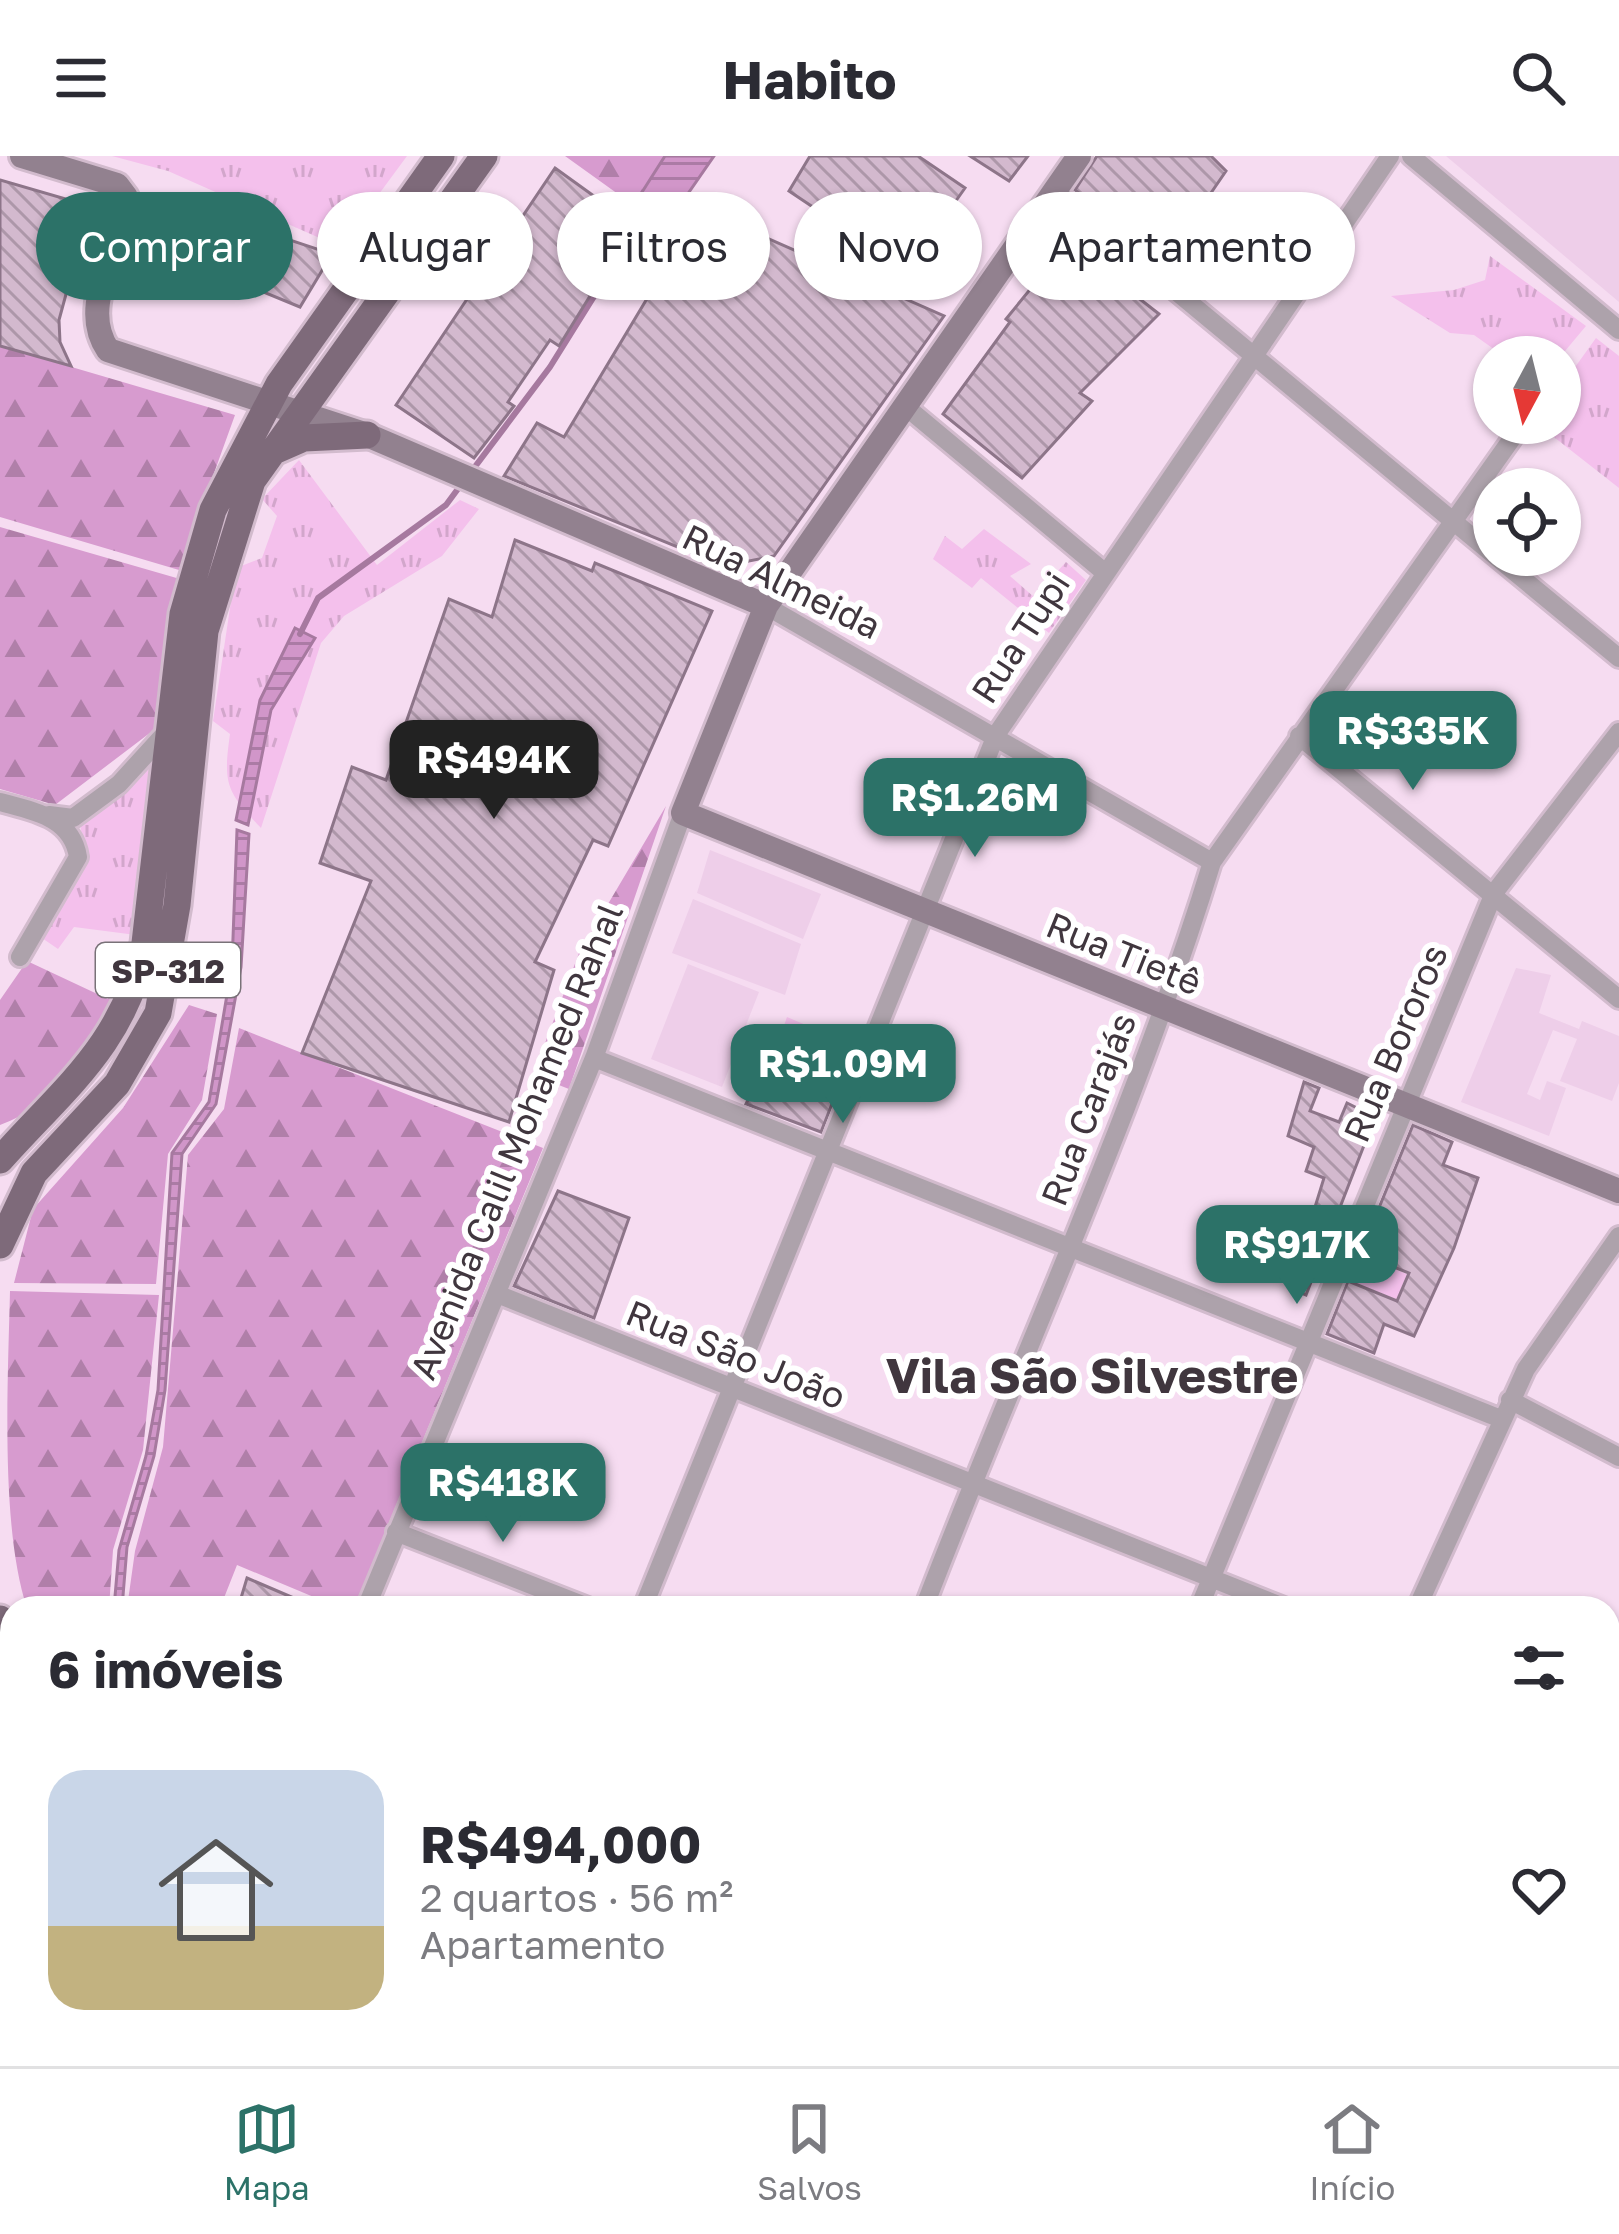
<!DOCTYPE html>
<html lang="pt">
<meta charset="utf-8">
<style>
:root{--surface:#fff;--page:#f7f7f7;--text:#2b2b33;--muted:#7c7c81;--line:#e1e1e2;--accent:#2c7268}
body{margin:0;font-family:"Golos Text",sans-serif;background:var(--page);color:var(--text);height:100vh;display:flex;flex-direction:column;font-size:45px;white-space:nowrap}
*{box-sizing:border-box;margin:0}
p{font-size:39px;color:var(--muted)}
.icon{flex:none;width:66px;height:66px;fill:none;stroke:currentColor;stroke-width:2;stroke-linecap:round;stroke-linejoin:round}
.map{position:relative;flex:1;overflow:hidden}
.panel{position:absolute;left:0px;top:1440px;width:1620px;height:471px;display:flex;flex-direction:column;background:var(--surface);border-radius:36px 36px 0 0;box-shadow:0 3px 9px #0004}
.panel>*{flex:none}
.top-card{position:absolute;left:36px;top:36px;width:1548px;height:108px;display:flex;gap:24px}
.needle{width:78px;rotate:187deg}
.buttons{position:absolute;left:1473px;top:180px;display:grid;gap:24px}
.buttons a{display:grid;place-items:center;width:108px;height:108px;border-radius:50%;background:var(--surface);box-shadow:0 3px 9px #0004;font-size:60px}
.price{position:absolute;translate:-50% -102px;padding:0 27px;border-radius:24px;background:var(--accent);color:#fff;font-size:39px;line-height:78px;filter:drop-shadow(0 3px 6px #0008)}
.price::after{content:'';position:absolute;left:50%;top:72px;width:36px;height:27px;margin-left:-18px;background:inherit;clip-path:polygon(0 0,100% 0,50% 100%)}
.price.on{background:#222;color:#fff}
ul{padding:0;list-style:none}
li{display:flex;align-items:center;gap:36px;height:300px;padding:0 48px}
li span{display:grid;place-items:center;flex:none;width:336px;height:240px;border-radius:36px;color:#555}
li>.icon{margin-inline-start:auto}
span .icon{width:144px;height:144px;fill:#fffc;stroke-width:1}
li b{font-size:51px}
h2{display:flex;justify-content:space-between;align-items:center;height:144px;padding:0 48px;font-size:51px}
.pill{padding:0 42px;border-radius:54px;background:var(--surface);box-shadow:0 3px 9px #0004;font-size:42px;line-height:108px}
.pill.on{background:var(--accent);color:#fff}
header{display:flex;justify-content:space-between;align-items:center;height:156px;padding:0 48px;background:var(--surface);font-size:54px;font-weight:700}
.dock{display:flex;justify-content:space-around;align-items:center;height:168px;border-top:3px solid var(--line);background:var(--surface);font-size:33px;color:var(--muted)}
.dock a{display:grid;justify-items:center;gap:6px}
.dock .on{color:var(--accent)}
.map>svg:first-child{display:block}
</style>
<header><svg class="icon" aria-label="menu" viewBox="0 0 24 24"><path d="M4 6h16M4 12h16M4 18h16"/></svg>Habito<svg class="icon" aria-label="search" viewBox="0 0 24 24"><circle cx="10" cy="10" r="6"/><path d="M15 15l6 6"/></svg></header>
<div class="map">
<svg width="1619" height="1910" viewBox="0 0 1619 1910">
<defs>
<pattern id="grass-tufts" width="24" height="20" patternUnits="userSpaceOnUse" patternTransform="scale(3)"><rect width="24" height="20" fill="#f4c0ec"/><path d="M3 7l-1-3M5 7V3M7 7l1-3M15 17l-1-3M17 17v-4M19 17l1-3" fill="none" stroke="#d2a6cb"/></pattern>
<pattern id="forest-firs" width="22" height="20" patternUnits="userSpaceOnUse" patternTransform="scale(3)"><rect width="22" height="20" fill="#d79bcf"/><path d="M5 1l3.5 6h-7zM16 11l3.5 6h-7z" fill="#b07fa9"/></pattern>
<pattern id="water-rules" width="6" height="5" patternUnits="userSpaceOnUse" patternTransform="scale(3)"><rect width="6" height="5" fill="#d196c9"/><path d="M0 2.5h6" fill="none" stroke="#ab7ba5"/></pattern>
<pattern id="building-back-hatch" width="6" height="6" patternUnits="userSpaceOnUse" patternTransform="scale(3)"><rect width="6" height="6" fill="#d3b9ce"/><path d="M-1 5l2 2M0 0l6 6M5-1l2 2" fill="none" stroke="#ad97a9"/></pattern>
</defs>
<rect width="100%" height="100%" fill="#f6dcf1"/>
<path fill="#eecee9" d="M1446,0h173v146z
M710,694l111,44 -18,45 -106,-46z
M693,743l108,45 -16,51 -113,-42z
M688,808l71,28 -37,95 -71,-28z
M1516,812l35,7 -12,38 40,16 3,-8 37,15v47l-7,18 -52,-20 17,-42 -24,-9 -26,64 13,6 7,-19 19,7 -17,48 -88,-34z"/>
<path fill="url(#grass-tufts)" d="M112,0h295l-67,91 -172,-76z
M1490,100l96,70 -26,31h-55l-31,-22 -24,-2 -59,-37 63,-6 31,-10z
M1596,182l23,18v132l-83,-65h24v-35z
M299,304l78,105 83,-65 19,9 -37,47 -98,60 -23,27 -60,185c-35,-37 -38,-44 -31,-94l-17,-13 23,-153 26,-10 15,-42 -15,-17z
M984,373l47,35 -21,12 24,21 32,-35 20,18 -37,53 -68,-55 -9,10 -39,-29 12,-23 17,13z
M161,595l-25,184 -62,-8 -16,22 -19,-13 47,-72 -6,-40 45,-32z
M787,861l73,31 -15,40 -72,-31z
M1358,1098l49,20 -7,17 7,3 -4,8 -55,-22z
M12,1801v98h85l-8,11h-89v-52z
M1608,1896l11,4v10h-537l65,-11z"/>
<path fill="url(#forest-firs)" d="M565,0h141l-49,66z
M0,190l235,69 -56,155 -179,-53z
M0,371l180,52 -17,144 -108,82 -55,-16z
M666,650l-97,283 -36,-14 46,-122z
M121,790l17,3c-30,76 -55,145 -138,176v-125l27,-39 81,38z
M189,849l28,9 -15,86 -34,54 -12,130 -142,-1 19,-74 90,-101z
M239,872l304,120 -189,460h-14l-103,-43 -17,43h-93l8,-57 28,-104 25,-292 36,-46z
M10,1135l149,4 -16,155 -30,100 -4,58h-82c-27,-81 -19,-228 -17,-317z"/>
<path fill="url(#water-rules)" stroke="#a6799f" stroke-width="3" d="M665,0h49l-45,65 -32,-21z
M295,472l20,10 -44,72 -23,115 -12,-5 24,-120z
M237,674l12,4 -8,133 -25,137 -34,50 -17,236 -11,66 -27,91 -5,61h-8l5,-58 27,-94 12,-66 14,-237 37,-51 23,-137z"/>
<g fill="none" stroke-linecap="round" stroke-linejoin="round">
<path stroke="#a6799f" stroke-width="6" d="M471,316l79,-105 101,-162
M300,478l18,-36 128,-93 17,-23"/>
</g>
<path fill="url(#building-back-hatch)" stroke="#8d7589" stroke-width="3" d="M810,0h108l47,32 -58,82 -118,-79z
M970,0h58l-19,25z
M1097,0h114l15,15 -61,89 -90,-70z
M555,12l79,57 -75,121 -9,-6 -42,62 6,4 -40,52 -78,-53z
M0,24l90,26 -31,114 1,22 11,24 -71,-20z
M167,43l165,55 -32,53 -148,-61z
M753,76l191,84 -170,240 -50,10 -220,-90 33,-53 27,14 99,-165z
M1068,87l91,71 -79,79 12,8 -70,77 -79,-64 67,-92 -4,-3z
M515,384l77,31 3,-8 117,48 -104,235 -15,-6 -58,122 19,8 -45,152 -207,-69 69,-172 -51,-18 32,-96 34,13 63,-181 43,18z
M768,904l71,26 -18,46 -75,-28z
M1304,926l15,6 -9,23 29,11 8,-19 28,14 -69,178 -17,-7 32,-79 -6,-2 9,-29 -18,-7 8,-24 -26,-11z
M1413,969l39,17 -9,23 35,13 -24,70 -40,88 -30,-12 -10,29 -47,-19 21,-53 49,20 12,-28 -49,-19z
M558,1035l71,27 -35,100 -80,-32z
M247,1422l70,30h-79z"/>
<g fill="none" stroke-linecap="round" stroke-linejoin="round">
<defs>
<path id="street" d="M1411,0l208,174
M1055,35l439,364
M905,250l198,165
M1494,399l125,103
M766,450l446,256
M1299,580l320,263
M0,646c33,9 72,15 78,55l-58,100
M49,659l24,3 46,-34 51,-56
M594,902l907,361
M497,1138l789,314
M1510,1244l109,57
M396,1376l194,76
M366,1452l228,-550 89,-245
M643,1452l353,-873 394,-579
M924,1452c95,-249 210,-491 288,-746l311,-439
M1199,1452l295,-715 125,-161
M1417,1452l109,-239 93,-133
M1608,1627l11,-21
M0,1629l12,-20
M1608,1876l11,5
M462,1910l4,-11
M740,1910l4,-11"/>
<path id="secondary" d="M22,0l95,29 9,12c-1,50 -50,106 -18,153l259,85 399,171
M1079,0l-313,450 -83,207 936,378"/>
<path id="primary" d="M272,296l32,-14 63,-3
M0,1004c64,-72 125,-116 145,-217l38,-329 30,-104 66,-126 162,-228
M0,1089l34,-72 83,-89 41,-71 19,-108 28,-274 47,-150 232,-325
M0,1463l12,26
M0,1519l12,20
M370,1899l11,11
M405,1899l11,11"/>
</defs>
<use href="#street" stroke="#d2bbcd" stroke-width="24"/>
<use href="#secondary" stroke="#d2bbcd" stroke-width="30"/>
<use href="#primary" stroke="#d2bbcd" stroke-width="33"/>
<use href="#street" stroke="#ada2ab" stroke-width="18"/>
<use href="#secondary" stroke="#92818f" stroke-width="24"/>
<use href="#primary" stroke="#7e6a7a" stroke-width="27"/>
</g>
<g text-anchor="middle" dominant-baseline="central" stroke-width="12" stroke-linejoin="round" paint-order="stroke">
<rect fill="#fff" stroke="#797278" stroke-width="3" x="96" y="787" width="144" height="54" rx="9"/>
<g font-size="33" font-weight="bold" fill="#40363e">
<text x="168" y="814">SP-312</text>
</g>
<g font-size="36" fill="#40363e" stroke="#fff">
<text transform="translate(782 425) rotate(26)">Rua Almeida</text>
<text transform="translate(1020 481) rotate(-57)">Rua Tupi</text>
<text transform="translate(1124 797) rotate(22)">Rua Tietê</text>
<text transform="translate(1395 887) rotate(-67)">Rua Bororos</text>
<text transform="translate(1088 953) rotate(-69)">Rua Carajás</text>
<text transform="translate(516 985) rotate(-68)">Avenida Calil Mohamed Rahal</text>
<text transform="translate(736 1198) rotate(22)">Rua São João</text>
</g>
<g font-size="48" font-weight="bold" fill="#40363e" stroke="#fff">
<text x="1092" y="1219">Vila São Silvestre</text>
</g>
</g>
</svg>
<div class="buttons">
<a><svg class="needle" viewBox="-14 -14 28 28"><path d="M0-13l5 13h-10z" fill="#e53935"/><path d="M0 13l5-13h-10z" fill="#7c7c81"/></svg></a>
<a><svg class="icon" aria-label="locate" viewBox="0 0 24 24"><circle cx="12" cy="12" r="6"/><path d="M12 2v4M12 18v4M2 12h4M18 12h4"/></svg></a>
</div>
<b class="price" style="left:1413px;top:637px">R$335K</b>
<b class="price on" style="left:494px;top:666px">R$494K</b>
<b class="price" style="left:975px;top:704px">R$1.26M</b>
<b class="price" style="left:843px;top:970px">R$1.09M</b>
<b class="price" style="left:1297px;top:1151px">R$917K</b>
<b class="price" style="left:503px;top:1389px">R$418K</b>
<div class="top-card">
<a class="pill on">Comprar</a>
<a class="pill">Alugar</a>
<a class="pill">Filtros</a>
<a class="pill">Novo</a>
<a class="pill">Apartamento</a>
</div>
<section class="panel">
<h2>6 imóveis<svg class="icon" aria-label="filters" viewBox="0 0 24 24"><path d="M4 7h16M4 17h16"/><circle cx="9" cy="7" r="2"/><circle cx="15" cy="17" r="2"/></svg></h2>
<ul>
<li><span style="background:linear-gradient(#c9d6e8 65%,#c2b280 0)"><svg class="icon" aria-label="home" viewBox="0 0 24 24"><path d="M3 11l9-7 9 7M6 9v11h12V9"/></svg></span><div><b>R$494,000</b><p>2 quartos · 56 m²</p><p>Apartamento</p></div><svg class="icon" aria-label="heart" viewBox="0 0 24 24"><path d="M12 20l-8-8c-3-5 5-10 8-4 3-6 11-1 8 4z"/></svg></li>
</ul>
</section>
</div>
<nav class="dock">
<a class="on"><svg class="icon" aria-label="map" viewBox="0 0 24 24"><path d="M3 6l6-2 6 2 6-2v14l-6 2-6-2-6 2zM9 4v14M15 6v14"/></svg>Mapa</a>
<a><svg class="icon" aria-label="saved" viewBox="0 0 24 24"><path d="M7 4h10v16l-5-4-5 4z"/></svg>Salvos</a>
<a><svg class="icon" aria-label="home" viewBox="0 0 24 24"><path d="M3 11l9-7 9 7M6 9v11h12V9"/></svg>Início</a>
</nav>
